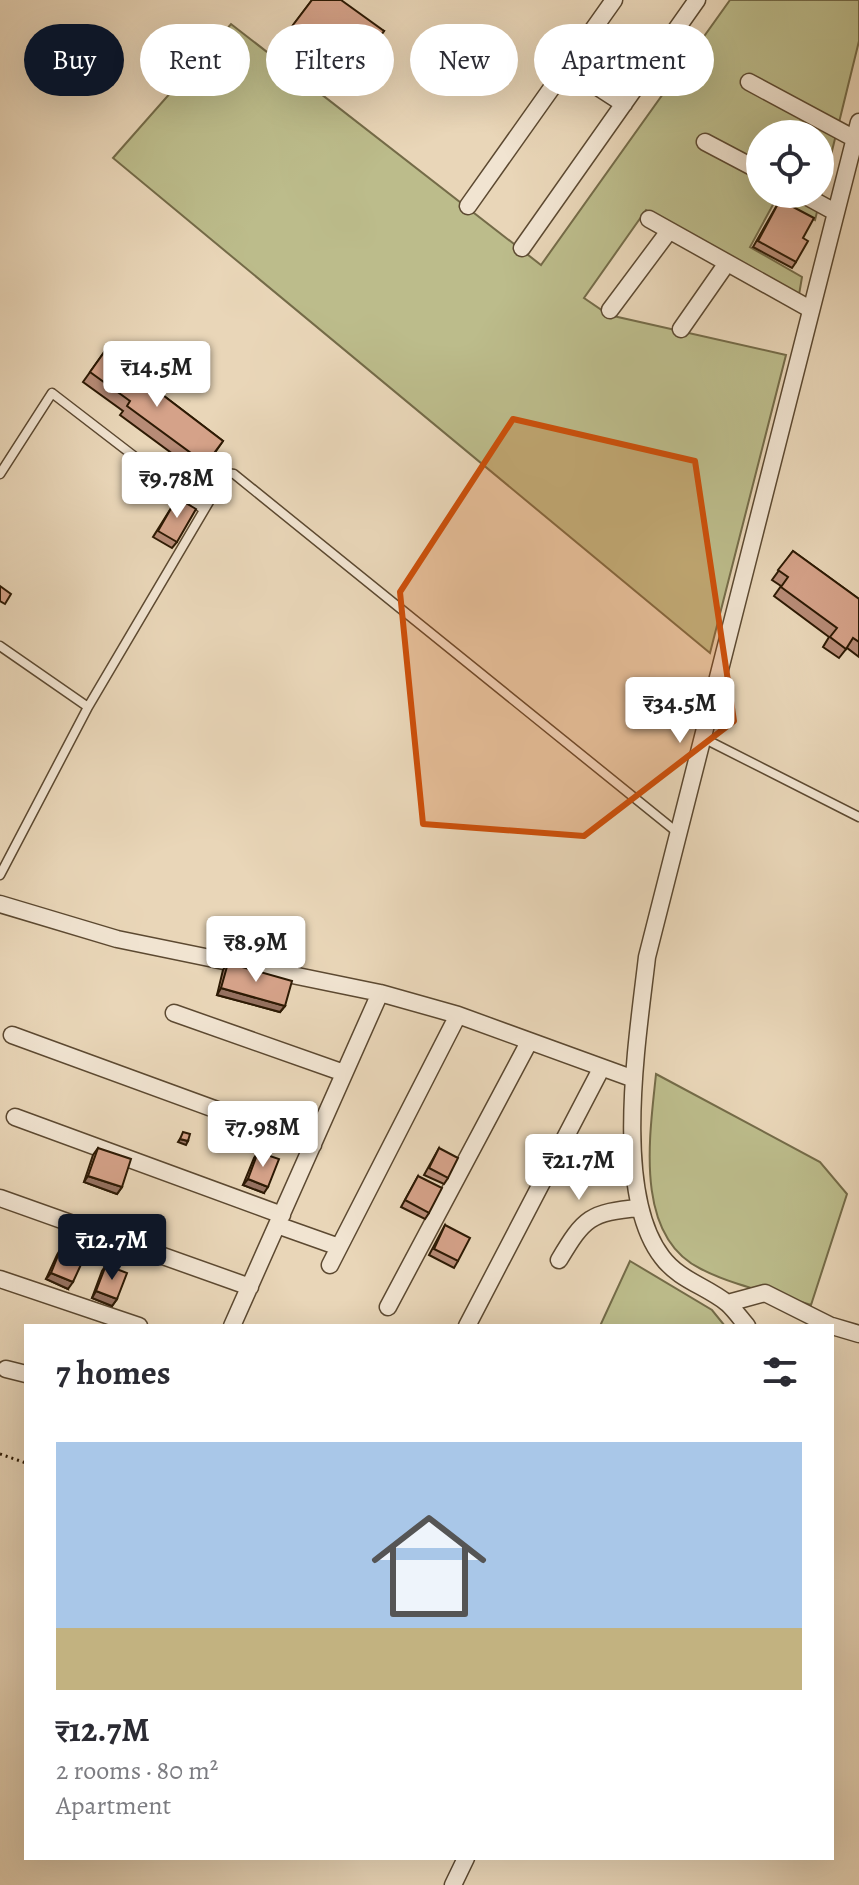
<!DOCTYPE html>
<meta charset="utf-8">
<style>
:root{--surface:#fff;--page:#f7f7f7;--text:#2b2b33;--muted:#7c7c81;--accent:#111827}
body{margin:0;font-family:Alegreya,serif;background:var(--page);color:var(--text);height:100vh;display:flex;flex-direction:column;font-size:30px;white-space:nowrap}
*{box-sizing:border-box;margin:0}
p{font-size:26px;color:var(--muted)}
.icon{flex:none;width:44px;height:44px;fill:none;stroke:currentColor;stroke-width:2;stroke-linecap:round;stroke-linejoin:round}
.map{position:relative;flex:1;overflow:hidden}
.drawer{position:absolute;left:24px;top:1324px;width:810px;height:536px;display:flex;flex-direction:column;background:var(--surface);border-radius:0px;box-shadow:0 8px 32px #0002}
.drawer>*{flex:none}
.guide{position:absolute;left:24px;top:24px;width:812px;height:72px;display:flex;gap:16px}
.fabs{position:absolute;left:746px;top:120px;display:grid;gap:16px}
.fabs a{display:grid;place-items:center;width:88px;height:88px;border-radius:50%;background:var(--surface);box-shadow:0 8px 32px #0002;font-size:40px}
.price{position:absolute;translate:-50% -68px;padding:0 18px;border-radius:8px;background:#fff;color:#222;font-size:26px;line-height:52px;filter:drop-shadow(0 2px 4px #0008)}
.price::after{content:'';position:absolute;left:50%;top:48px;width:24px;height:18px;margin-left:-12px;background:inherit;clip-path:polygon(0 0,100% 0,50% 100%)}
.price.on{background:var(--accent);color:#fff}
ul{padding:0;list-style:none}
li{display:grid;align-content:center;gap:16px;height:424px;padding:0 32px}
li span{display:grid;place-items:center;height:248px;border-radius:0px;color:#555}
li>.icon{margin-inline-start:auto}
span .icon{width:144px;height:144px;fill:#fffc;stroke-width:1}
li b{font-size:34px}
h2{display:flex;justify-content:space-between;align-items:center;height:96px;padding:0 32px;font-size:34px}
.pill{padding:0 28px;border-radius:36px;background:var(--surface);box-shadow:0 8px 32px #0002;font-size:28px;line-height:72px}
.pill.on{background:var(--accent);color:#fff}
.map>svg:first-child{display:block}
</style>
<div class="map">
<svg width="859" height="1885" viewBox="0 0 859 1885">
<rect width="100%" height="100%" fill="#e9d6b8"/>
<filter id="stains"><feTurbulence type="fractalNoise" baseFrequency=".0025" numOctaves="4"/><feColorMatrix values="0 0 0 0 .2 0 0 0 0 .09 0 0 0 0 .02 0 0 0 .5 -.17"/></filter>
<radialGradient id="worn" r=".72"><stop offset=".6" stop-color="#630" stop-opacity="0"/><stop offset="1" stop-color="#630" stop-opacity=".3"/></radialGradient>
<path fill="#bcbc8b" stroke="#746b48" stroke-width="2" fill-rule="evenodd" d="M730,0h129v41l-44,179 -40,-19 -25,46 52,30 -3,18 -153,-85 -62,88 25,17 177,40 -76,298 -597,-495 118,-134 310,241zM760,134h60v60h-60z
M656,1074l164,88 27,32 -36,111c-35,-11 -77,-19 -110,-36 -68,-33 -51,-135 -45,-195z
M630,1261l82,49 13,16h-125z"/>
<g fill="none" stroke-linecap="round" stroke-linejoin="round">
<defs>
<path id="service" d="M0,474l52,-81 152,117
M0,646l88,61
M703,738l156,79
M0,875l88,-168 138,-234 8,1 444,359"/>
<path id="minor" d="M567,67l57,37
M749,82l106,57
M705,142l55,29
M802,194l33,18
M468,206l146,-206
M649,219l161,90
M522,248l175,-248
M610,310l59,-79
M681,329l46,-66
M0,904l117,35 263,54 78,22 176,64
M174,1013l170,60
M12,1035l301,110
M15,1117l267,98
M0,1198l250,89
M277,1225l62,22
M559,1260c25,-42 31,-48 81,-52
M330,1265l128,-250
M0,1279l139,47
M728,1303l37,-10 66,33
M388,1307l141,-265
M232,1326l148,-333
M467,1326l134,-257
M747,1326c-6,-7 -13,-17 -20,-23 -21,-17 -48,-23 -65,-46 -50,-65 -24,-221 -15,-300l212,-835
M832,1326l27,8
M6,1369l20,5
M453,1885l13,-27"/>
</defs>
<use href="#service" stroke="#5c4931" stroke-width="11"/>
<use href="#minor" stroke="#5c4931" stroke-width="19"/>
<path stroke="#2d1a04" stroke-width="3" stroke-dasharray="2 4" stroke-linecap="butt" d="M0,1454l26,9"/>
<use href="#service" stroke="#f1e4d1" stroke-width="8"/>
<use href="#minor" stroke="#f1e4d1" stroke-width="16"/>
</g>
<path fill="#b78b76" stroke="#2d1a04" stroke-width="2" d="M312,0l72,31 -31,42 -62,-45z
M780,200l16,62 -4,6 -39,-21z
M105,351l118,90 -23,33 -80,-59 3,-4 -40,-29z
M173,505l4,37 -5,6 -19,-11z
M793,551l66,48v58l-12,-9 -8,10 -16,-11 6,-10 -55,-41 7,-10 -9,-6z
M228,963l57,43 -5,6 -63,-17 6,-25z
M98,1148l24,39 -5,7 -33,-12 9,-27z
M439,1148l9,30 -4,6 -20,-9z
M258,1152l6,41 -21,-8 11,-27z
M418,1176l11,37 -4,6 -24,-12z
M445,1225l13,36 -4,7 -25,-13z
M61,1248l7,41 -22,-10 11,-24z
M106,1265l11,34 -5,7 -20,-8 10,-27z"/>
<path fill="#957160" stroke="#2d1a04" stroke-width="2" d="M221,988l64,18 -5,6 -63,-17z
M180,1139l8,2 -2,4 -8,-3z
M88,1176l34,11 -5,7 -33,-12z
M248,1179l20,8 -4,6 -21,-8z
M51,1273l22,9 -5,7 -22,-10z
M96,1291l21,8 -5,7 -20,-8z"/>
<path fill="#d5a289" stroke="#2d1a04" stroke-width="2" d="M312,0h29l43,31 -29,39 -62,-45z
M780,200l34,18 -11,20 5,3 -12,21 -38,-21z
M105,351l118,90 -17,23 -79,-58 3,-5 -40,-29z
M177,498l19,11 -19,33 -19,-11z
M793,551l66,48v43l-6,-4 -7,11 -16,-12 7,-9 -56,-41 7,-10 -10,-7z
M0,586l11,8 -6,10 -5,-3z
M228,963l64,18 -7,25 -64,-18z
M183,1132l7,2 -2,7 -8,-2z
M98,1148l33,11 -9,28 -34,-11z
M439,1148l19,10 -10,20 -19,-10z
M258,1152l21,7 -11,28 -20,-8z
M418,1176l24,12 -13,25 -24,-13z
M445,1225l25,13 -12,23 -24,-12z
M61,1248l23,10 -11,24 -22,-9z
M106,1265l21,8 -10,26 -21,-8z"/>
<path fill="#cc500b" fill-opacity="0.2" stroke="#cc500b" stroke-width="6" stroke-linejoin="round" d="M513,419l182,42 39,260 -150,115 -161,-12 -23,-232z"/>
<rect width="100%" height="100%" filter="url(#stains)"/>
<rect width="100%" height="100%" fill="url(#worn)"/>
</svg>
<div class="fabs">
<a><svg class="icon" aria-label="locate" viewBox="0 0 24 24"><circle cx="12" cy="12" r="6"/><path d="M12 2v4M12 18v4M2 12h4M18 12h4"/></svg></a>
</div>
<b class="price" style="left:157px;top:409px">₹14.5M</b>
<b class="price" style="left:177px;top:520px">₹9.78M</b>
<b class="price" style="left:680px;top:745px">₹34.5M</b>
<b class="price" style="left:256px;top:984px">₹8.9M</b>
<b class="price" style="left:263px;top:1169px">₹7.98M</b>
<b class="price" style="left:579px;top:1202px">₹21.7M</b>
<b class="price on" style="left:112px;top:1282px">₹12.7M</b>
<div class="guide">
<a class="pill on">Buy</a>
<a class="pill">Rent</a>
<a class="pill">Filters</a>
<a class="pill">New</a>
<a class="pill">Apartment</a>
</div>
<section class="drawer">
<h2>7 homes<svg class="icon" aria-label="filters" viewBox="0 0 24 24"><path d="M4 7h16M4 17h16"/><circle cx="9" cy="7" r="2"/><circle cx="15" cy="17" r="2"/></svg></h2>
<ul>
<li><span style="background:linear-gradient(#a9c7e8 75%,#c2b280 0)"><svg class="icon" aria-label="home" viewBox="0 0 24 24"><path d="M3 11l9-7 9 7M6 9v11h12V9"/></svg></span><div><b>₹12.7M</b><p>2 rooms · 80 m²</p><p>Apartment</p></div></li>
</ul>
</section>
</div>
